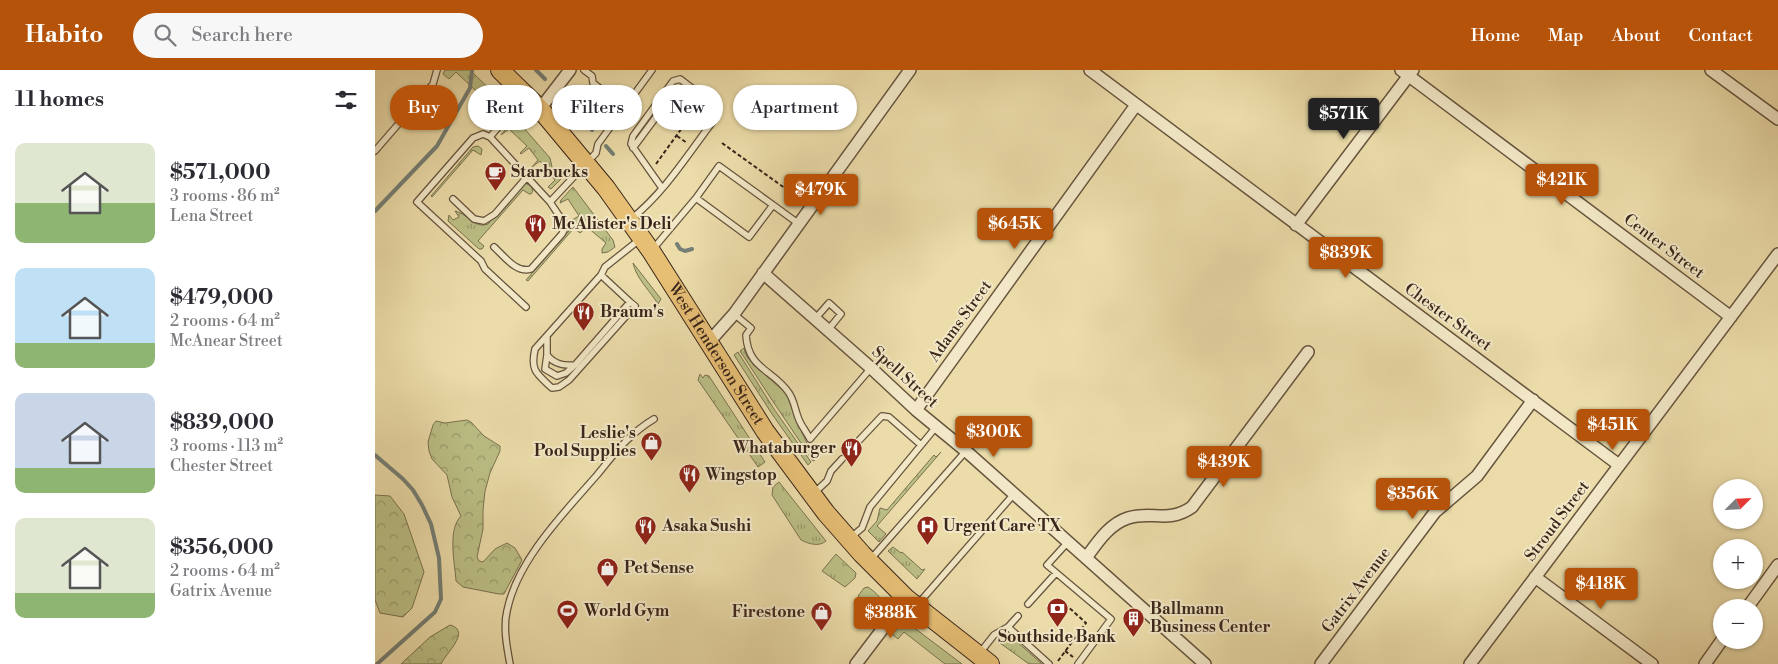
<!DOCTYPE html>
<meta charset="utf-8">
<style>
:root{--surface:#fff;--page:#f7f7f7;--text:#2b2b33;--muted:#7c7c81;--accent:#b45309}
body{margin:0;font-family:"Libre Bodoni",serif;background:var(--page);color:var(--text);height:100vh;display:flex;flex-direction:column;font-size:19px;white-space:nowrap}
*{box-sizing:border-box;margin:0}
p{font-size:16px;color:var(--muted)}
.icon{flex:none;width:28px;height:28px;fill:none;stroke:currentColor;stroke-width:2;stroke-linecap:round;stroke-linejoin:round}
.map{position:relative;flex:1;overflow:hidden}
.drawer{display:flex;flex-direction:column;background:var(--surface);width:375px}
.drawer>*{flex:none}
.hud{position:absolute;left:15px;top:15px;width:475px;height:45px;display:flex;gap:10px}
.needle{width:32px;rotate:66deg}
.fabs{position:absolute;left:1338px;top:409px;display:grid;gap:10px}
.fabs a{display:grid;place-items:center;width:50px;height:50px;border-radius:50%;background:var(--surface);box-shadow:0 1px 4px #0004;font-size:25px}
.price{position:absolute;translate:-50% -42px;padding:0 11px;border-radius:5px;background:var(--accent);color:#fff;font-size:16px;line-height:32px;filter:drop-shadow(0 1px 2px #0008)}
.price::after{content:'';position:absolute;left:50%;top:30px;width:15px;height:11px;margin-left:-8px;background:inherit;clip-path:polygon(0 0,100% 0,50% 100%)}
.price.selected{background:#222;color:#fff}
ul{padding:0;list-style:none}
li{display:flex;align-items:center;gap:15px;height:125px;padding:0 15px}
li span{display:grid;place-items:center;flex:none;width:140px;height:100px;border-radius:10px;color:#555}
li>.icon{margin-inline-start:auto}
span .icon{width:60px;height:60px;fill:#fffc;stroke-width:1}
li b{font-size:21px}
h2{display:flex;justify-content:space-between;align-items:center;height:60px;padding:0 15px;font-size:21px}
.pill{padding:0 18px;border-radius:22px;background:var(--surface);box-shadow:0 1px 4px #0004;font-size:18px;line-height:45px}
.pill.selected{background:var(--accent);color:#fff}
header{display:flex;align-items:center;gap:30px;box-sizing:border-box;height:70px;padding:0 25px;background:var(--accent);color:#fff}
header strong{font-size:24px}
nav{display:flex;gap:28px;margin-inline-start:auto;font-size:18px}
.search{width:350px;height:45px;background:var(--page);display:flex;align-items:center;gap:12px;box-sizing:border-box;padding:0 18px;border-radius:28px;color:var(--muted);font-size:19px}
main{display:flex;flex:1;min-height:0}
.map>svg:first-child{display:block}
</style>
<header>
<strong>Habito</strong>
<div class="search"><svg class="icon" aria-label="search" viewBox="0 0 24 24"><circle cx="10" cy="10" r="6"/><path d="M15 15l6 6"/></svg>Search here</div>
<nav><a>Home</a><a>Map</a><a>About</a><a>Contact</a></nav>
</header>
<main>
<section class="drawer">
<h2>11 homes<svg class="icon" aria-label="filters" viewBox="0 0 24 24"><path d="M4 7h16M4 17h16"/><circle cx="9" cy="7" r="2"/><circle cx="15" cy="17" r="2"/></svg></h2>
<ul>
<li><span style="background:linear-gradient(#dfe7d0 60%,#8fb573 0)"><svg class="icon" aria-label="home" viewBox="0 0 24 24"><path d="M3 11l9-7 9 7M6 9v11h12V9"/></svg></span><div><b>$571,000</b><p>3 rooms · 86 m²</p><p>Lena Street</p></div></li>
<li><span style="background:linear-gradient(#bfe0f5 75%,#8fb573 0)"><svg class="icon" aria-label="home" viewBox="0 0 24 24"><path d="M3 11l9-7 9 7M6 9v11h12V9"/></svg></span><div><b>$479,000</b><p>2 rooms · 64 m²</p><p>McAnear Street</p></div></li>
<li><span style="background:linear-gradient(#c9d6e8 75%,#8fb573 0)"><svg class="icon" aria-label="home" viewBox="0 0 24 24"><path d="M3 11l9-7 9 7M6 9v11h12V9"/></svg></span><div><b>$839,000</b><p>3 rooms · 113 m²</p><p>Chester Street</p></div></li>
<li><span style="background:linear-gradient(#dfe7d0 75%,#8fb573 0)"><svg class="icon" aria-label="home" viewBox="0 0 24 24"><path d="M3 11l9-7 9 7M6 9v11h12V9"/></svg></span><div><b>$356,000</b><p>2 rooms · 64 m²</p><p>Gatrix Avenue</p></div></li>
</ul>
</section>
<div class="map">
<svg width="1403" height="594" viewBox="0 0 1403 594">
<defs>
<pattern id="grass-tufts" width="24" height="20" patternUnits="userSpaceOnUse" patternTransform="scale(1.25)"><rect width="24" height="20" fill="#bbbf85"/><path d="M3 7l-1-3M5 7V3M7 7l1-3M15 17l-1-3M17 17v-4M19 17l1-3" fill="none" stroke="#999b6c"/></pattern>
<pattern id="forest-crowns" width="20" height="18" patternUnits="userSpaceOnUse" patternTransform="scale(1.25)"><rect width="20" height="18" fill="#bbbf85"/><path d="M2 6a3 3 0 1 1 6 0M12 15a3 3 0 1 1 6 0" fill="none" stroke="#999b6c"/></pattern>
</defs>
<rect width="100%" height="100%" fill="#ebdca9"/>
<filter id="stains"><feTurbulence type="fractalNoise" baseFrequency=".004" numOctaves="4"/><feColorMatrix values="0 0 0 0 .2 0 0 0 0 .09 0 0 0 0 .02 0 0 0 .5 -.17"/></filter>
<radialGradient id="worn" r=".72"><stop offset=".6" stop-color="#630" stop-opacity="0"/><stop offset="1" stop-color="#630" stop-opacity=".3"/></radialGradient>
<path fill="url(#grass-tufts)" stroke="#7b7250" d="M70,0h25l35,34 -1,5 -12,-3 -36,-34 -7,7 -6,-5z
M141,49l34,39 2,9 11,10 -12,12 -3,-2 7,-7 -15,-19 -8,6 6,-7 -9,-12 -8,6 -1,-1 7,-7 -18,-17 -8,6 11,-14z
M103,76l4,3 -1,6 -8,-5 -41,47 -1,-1 42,-49z
M150,113l6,3 2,5 -2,3h-2l-6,-4 -45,51 6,5 -2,3h-3l-31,-28 1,-6 4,5 6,-3 -4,-6c14,3 18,18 33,13z
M198,117l40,53 2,7 -7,5 -6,1v-4l4,-6 -19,-16 -7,6 -6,-5 -46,53 -2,-1 43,-49 3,-11 7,-4 -11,-17 -8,4 1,-3z
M258,193l28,36 -3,5c-8,-13 -22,-26 -25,-41z
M369,278l3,9 8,9 32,28 9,26 19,40 -2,1 -41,-61 -32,-49z
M363,282l36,57 37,53 -3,3 -36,-51 -38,-59z
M325,304l3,4 2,-3 4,1 56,86 -7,5 -60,-87z
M566,382l-64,74 9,8 -7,8 -11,-11 9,-10 3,-13 7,2 47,-55 2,2z
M404,412l47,59c-7,6 -17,3 -25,-1l-29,-45 1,-8z
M518,477l8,6 1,-1 20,18 3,-1 -8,10 -29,-28z
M461,484l20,19 -1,5 -10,9 -23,-16z
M493,517c17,12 21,21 3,36l8,-11 -21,-16 6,-8z
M529,553l5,1 53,40h-17l-41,-32 -6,7 -6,-5 7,-8z
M634,568l6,2 27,24h-13l-29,-21z"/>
<path fill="url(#forest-crowns)" stroke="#7b7250" d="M92,350l4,2 13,14 16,10v5l-10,22 -5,18 -2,19v19l-6,28 2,4 4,1 12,-13 12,-6 8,5 7,12 -18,34h-5l-36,-7 -7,-6c-1,-17 -9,-51 5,-65l-9,-19 -5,-22 -15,-16 -3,-8 -1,-9 5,-17 3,-4 9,2z
M0,425l15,1 14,18 20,58 -12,36 -9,9 -23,-4 -5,-13z
M75,555c22,6 -5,29 -9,39h-40l29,-27z"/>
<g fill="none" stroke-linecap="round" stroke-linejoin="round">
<path stroke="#757f75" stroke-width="4" d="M161,0l9,9
M188,27l29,33
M231,76l7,8
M0,141l62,-65 33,-58 2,-18
M302,174l3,5 5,2 7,-2
M0,385l28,24 10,11 9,15 9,19 8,34 2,41 -6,13 -58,52"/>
<defs>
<path id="lane" d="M209,0l8,6 1,7 31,24
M150,26l-35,41 -7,-3 -10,4 -56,64 64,59 4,8 41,38
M115,67l60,65 16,24 -4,8 -31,35c-14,5 -27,-13 -37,-22
M258,78l37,-50 4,-4 9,2 31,24
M0,81l58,-67 4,-14
M78,129l21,20 10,2 11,-7 32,-37
M175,132l46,-49 2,-9 54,-74
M398,135l26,19
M256,149c34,-27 57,-65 83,-99l4,-8v-4l-38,-29 -7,2 -40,55 -2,8 31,44
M278,179l43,-51 53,39 24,-32 -54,-39 -23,32
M255,232l5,4 -66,74 -10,7 -7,1c-15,-14 -22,-17 -17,-39l66,-74 4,-8 34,-27
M359,244l17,14 -5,7c2,35 27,34 43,58 6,9 6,19 11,29 3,6 7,11 10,17l61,-71
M440,249l14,-16 12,11 -13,16
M172,266v19c7,9 16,11 28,10l55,-63 -29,-27
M172,285l-2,14 12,7 9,-3 9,-8
M475,380l32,-34 7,1 32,28
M438,424l14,-13 4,-10 11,-12
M475,468l12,-10 8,-21 66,-80
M693,472l-21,23 64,54 -33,45
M495,490l96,-109
M543,534l96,-110
M653,534l28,-31
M633,557l41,37
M604,584l15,-19 14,-8 10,-11
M135,594c-3,-16 -7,-37 -3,-53 10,-51 57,-98 90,-136 17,-21 33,-42 57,-56"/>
<path id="street" d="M715,0l529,395
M1026,0l330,247
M1336,0l67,49
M165,39l30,-39
M921,155l117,-155
M388,203l108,95 45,42 50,41 239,213
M334,272l25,-28 176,-244
M541,340l220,-305
M711,488c11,-15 23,-34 42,-40 24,-8 40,6 64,-11l116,-155
M1160,507l117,87
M1372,538l31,-43
M481,594l50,-66
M946,594l114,-152 42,-36 56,-76
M1095,594l308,-410
M1330,594l17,-24"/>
<g id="primary">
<path id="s1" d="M125,0l41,40 65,78 45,63 114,180 61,82 36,41 44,44 84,66"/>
</g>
</defs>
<use href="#lane" stroke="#67543e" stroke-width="8"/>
<use href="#street" stroke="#67543e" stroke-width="14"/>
<use href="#primary" stroke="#3b261b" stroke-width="20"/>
<path stroke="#3b261b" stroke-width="2" stroke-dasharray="4 2.5" stroke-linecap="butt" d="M302,66l10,7
M347,73l78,56
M281,94l36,-50
M690,581l8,6
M683,591l28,-38 -21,-19"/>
<use href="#lane" stroke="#f2e8c7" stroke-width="5.5"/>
<use href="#street" stroke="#f2e8c7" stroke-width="11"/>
<use href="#primary" stroke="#e6be74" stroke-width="18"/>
</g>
<defs>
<symbol id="cafe-pin" viewBox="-11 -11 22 30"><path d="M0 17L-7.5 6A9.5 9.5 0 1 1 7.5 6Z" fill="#8f2418" stroke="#f2e8c7"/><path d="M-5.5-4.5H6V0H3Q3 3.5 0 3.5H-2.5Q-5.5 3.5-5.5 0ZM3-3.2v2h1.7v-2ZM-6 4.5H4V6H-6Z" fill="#fff"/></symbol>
<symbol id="restaurant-pin" viewBox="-11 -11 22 30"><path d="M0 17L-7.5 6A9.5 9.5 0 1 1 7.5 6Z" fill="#8f2418" stroke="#f2e8c7"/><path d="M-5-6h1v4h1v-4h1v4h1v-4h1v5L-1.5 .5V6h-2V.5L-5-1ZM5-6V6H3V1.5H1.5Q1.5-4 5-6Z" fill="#fff"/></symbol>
<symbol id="shop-pin" viewBox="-11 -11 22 30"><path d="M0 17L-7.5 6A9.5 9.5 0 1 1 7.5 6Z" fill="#8f2418" stroke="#f2e8c7"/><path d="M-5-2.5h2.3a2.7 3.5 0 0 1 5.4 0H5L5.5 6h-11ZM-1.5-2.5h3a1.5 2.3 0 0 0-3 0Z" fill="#fff"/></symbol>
<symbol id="hospital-pin" viewBox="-11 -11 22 30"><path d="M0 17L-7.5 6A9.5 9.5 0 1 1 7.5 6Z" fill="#8f2418" stroke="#f2e8c7"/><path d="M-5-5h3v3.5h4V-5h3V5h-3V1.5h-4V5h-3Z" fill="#fff"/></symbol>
<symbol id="bank-pin" viewBox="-11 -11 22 30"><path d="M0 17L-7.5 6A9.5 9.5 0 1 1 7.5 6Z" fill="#8f2418" stroke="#f2e8c7"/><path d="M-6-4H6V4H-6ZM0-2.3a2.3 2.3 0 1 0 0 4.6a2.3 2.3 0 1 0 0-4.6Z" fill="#fff"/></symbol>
<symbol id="stadium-pin" viewBox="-11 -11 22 30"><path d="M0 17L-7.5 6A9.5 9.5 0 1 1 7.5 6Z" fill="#8f2418" stroke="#f2e8c7"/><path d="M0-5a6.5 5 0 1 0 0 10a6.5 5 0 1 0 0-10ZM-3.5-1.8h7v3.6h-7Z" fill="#fff"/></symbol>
<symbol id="building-pin" viewBox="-11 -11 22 30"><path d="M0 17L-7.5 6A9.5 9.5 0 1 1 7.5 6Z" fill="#8f2418" stroke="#f2e8c7"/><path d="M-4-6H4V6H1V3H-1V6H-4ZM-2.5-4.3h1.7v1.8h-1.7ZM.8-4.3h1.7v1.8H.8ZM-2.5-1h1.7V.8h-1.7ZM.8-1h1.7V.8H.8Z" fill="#fff"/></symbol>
</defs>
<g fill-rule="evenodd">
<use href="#cafe-pin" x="108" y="90" width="25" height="34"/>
<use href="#restaurant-pin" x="148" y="142" width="25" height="34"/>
<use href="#restaurant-pin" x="196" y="230" width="25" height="34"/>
<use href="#shop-pin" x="264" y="360" width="25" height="34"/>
<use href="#restaurant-pin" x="464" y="366" width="25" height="34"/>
<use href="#restaurant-pin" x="302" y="392" width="25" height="34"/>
<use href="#restaurant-pin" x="258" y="444" width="25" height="34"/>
<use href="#hospital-pin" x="540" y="444" width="25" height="34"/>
<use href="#shop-pin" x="220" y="486" width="25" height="34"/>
<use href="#bank-pin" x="670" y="526" width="25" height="34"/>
<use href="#stadium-pin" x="180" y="528" width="25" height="34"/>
<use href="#shop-pin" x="434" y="530" width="25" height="34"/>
<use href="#building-pin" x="746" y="536" width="25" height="34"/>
</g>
<g text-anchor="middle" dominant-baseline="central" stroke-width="4" stroke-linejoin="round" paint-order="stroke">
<g font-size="16" font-weight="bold" fill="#3b261b" stroke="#f2e8c7" text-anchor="start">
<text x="136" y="102">Starbucks</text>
<text x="177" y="154">McAlister's Deli</text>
<text x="225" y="242">Braum's</text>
<text x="261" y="363" text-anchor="end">Leslie's<tspan x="261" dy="18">Pool Supplies</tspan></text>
<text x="461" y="378" text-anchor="end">Whataburger</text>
<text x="330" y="405">Wingstop</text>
<text x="287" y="456">Asaka Sushi</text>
<text x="568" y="456">Urgent Care TX</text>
<text x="249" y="498">Pet Sense</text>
<text x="775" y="539">Ballmann<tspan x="775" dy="18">Business Center</tspan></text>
<text x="209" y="541">World Gym</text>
<text x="430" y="542" text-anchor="end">Firestone</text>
<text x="682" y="567" text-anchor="middle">Southside Bank</text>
</g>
<g font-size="16" fill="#3b261b" stroke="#f2e8c7">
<text transform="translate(1289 176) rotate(37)">Center Street</text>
<text transform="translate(1073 247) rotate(36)">Chester Street</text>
<text transform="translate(585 251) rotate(-54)">Adams Street</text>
<text stroke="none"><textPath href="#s1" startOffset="358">West Henderson Street</textPath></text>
<text transform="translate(530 307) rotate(42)">Spell Street</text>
<text transform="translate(1182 451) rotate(-53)">Stroud Street</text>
<text transform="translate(981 520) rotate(-53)">Gatrix Avenue</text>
</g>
</g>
<rect width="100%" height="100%" filter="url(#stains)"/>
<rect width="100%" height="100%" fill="url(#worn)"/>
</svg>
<div class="fabs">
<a><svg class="needle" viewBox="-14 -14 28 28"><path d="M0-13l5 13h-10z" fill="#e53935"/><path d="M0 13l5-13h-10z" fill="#7c7c81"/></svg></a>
<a>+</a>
<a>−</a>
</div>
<b class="price selected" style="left:969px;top:70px">$571K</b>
<b class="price" style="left:1187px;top:136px">$421K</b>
<b class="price" style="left:446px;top:146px">$479K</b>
<b class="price" style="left:640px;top:180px">$645K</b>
<b class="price" style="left:971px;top:209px">$839K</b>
<b class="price" style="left:1238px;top:381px">$451K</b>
<b class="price" style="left:619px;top:388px">$300K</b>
<b class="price" style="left:849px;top:418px">$439K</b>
<b class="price" style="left:1038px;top:450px">$356K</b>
<b class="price" style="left:1226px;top:540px">$418K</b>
<b class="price" style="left:516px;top:569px">$388K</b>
<div class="hud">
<a class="pill selected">Buy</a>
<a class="pill">Rent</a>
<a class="pill">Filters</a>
<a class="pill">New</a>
<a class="pill">Apartment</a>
</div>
</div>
</main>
